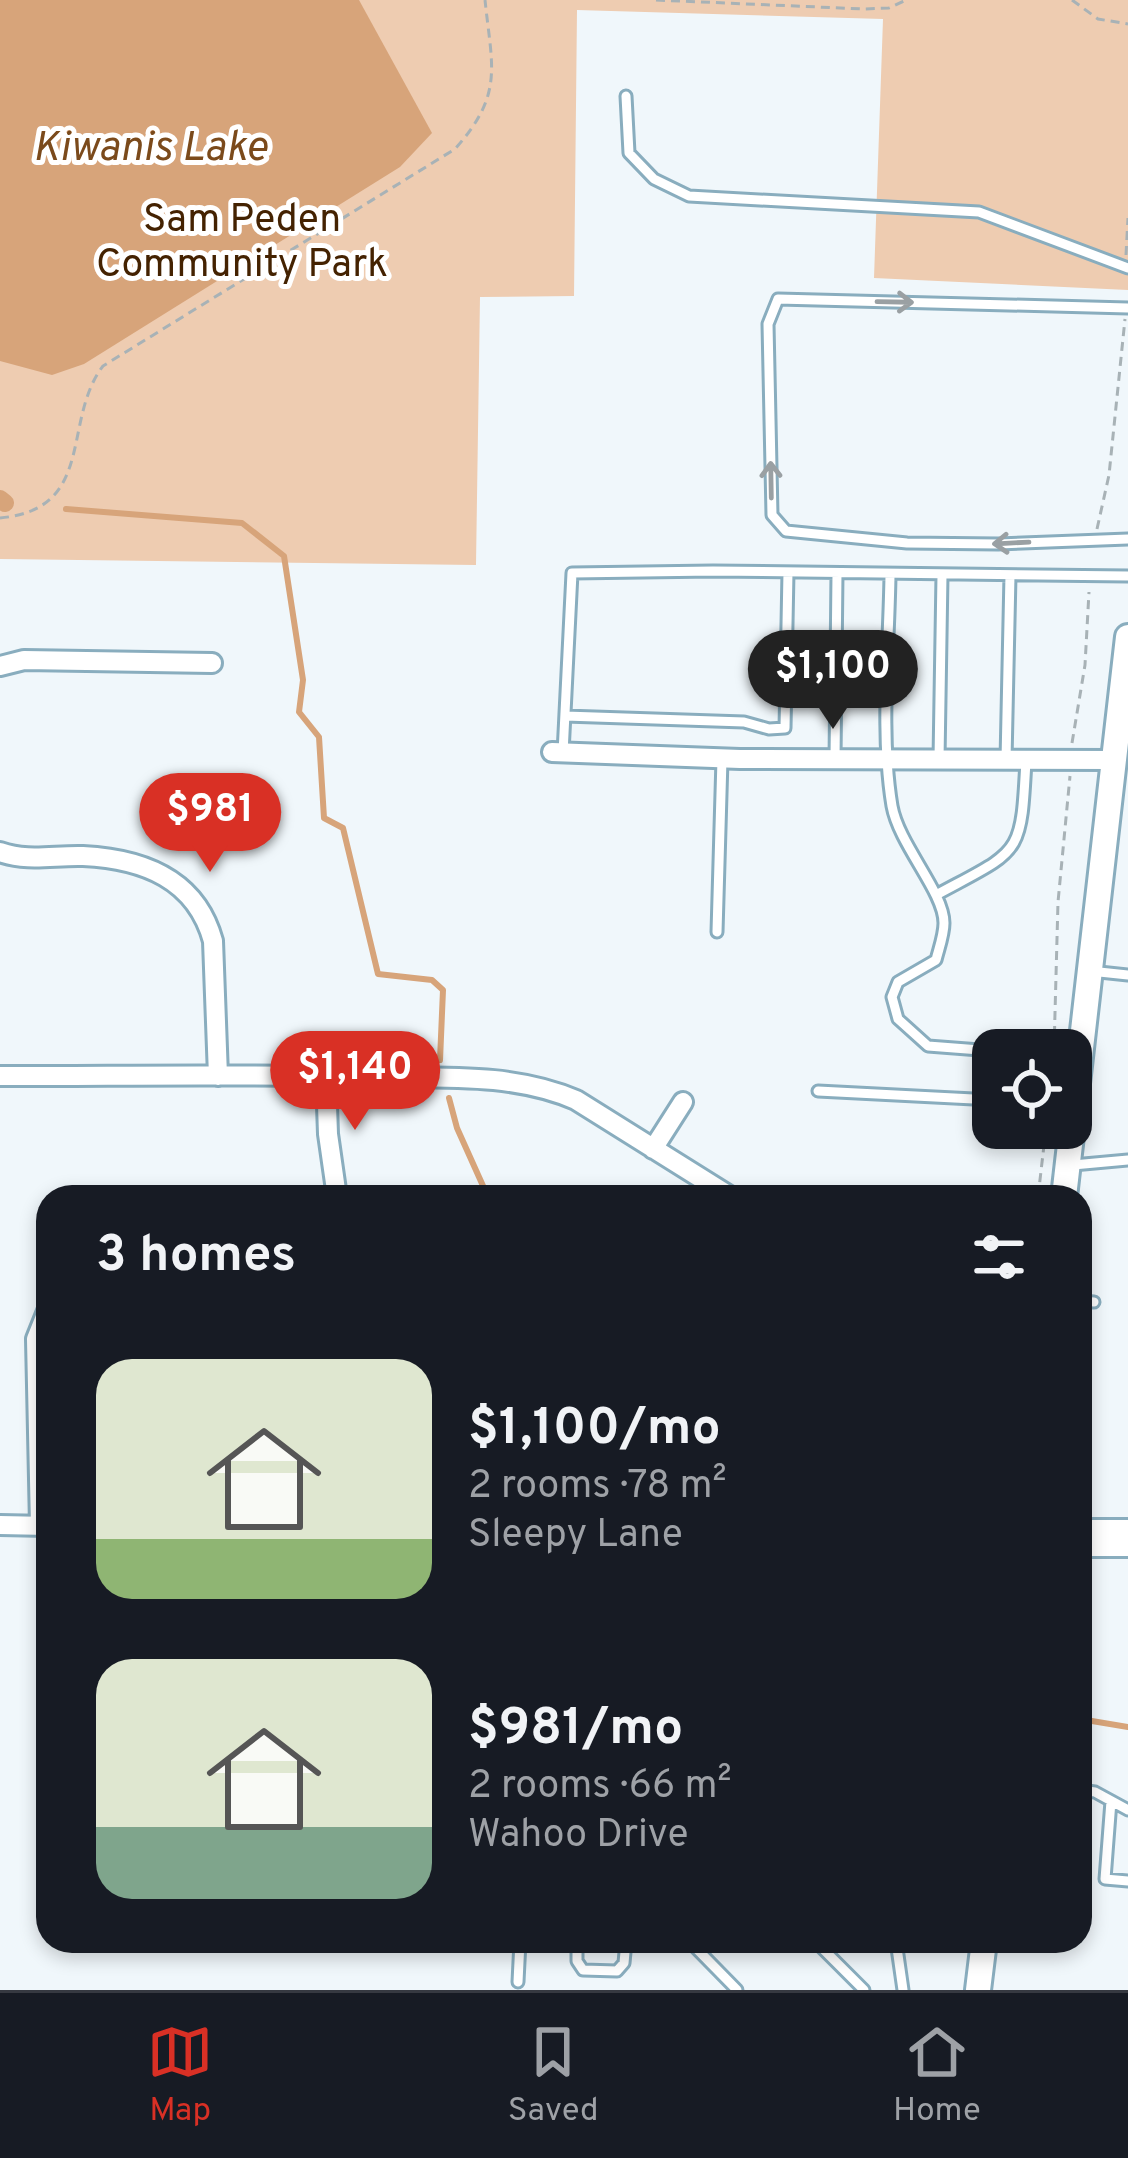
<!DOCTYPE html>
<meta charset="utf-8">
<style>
:root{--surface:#171b24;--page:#242831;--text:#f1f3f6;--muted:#9ea1a6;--line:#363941;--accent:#d93025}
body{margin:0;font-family:Overpass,sans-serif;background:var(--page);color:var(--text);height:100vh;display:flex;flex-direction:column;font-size:45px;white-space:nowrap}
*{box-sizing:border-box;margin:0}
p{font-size:39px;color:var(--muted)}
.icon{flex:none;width:66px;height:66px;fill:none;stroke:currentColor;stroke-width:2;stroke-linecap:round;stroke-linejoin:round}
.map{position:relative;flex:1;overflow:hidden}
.panel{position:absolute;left:36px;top:1185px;width:1056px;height:768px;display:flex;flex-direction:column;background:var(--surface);border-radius:36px;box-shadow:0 6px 18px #0003}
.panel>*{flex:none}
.controls{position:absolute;left:972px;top:1029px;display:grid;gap:24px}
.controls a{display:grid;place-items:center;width:120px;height:120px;border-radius:24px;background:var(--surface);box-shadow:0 6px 18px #0003;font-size:60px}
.price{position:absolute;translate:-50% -102px;padding:0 27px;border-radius:42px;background:var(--accent);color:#fff;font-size:39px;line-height:78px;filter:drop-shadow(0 3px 6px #0008)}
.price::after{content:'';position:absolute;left:50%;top:72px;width:36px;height:27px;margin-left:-18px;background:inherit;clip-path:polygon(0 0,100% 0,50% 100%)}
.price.selected{background:#222;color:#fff}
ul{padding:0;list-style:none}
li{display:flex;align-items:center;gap:36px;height:300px;padding:0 60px}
li span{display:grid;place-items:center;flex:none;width:336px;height:240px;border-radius:36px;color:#555}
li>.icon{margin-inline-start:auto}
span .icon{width:144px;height:144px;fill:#fffc;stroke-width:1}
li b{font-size:51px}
h2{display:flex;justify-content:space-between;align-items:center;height:144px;padding:0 60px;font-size:51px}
.tabs{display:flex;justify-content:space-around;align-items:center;height:168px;border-top:3px solid var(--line);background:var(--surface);font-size:33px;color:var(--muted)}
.tabs a{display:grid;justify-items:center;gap:6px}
.tabs .selected{color:var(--accent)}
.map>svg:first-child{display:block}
</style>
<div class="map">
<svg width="1128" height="1990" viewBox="0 0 1128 1990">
<rect width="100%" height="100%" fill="#f0f7fb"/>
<path fill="#eeccb1" d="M0,0h1128v290l-254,-12 9,-259 -306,-9 -3,286 -94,1 -4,268 -476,-6z"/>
<path fill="#d7a47a" d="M0,0h359l73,133 -32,34 -316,197 -32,11 -52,-14z"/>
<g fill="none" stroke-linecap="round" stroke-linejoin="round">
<path stroke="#d7a47a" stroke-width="6" d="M66,509l176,14 42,33 19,124 -4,32 20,25 5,81 19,10 35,146 54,6 11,10 -3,70
M449,1098l8,30 31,69
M1080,1719l48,8"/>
<path stroke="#d7a47a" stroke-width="18" d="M0,499l5,4"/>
</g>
<path fill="#b9def0" stroke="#799cad" stroke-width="3" d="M437,1941h43v8l-43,-1z"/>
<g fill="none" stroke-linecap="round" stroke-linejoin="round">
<defs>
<path id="service" d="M626,96l3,57 25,26 35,17 290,16 149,56
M1128,308l-350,-9 -10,25 4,191 14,16 121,12 91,1 130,-5
M890,575c-1,73 -10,159 2,231 7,39 52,86 52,117 0,12 -5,25 -8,37l-38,22 -6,15 6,22 30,27 65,5
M565,716l179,6 25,7 16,-1 3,-156
M563,753l9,-180 141,-2 415,5
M835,759l2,-186
M939,759l3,-184
M1006,760l4,-185
M936,895c85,-46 85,-37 90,-135
M717,932l5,-173
M1090,971l38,4
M818,1091l175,9
M1073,1165l55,-5
M1080,1301l14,1
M1080,1790l15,2 33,18
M1111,1801l-6,78 23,2
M577,1941v20l6,9 34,1 7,-8 2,-22
M689,1941l48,49
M815,1941l49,49
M896,1941l7,49
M518,1982l2,-41"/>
<path id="minor" d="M0,666l24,-6 188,3
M552,752l188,7 374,1
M0,852c28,10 54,3 83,4 61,3 113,23 130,85l5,135
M0,1076c126,0 251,-2 377,1 66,1 137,-4 199,23l155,97
M326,1076l2,58 9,63
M653,1149l30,-47
M0,1525l48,1
M40,1525l-4,-186 12,-30
M1080,1529h48
M1080,1547h48"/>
<path id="secondary" d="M1064,1197l64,-560
M978,1990l6,-49"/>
</defs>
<use href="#service" stroke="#89adbe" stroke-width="15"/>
<use href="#minor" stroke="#89adbe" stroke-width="24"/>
<use href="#secondary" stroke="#89adbe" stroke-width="30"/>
<path stroke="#a8b2b6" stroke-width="3" stroke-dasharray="9 6" stroke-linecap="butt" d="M656,0l208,9 25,-1 17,-8
M1072,0l26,19 30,5
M1126,255l2,-37
M0,518c97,-9 61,-97 103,-152l352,-217c49,-55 37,-81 30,-149
M1097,529l12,-54 16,-156
M1072,743l13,-78 4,-73
M1054,1050l4,-148 12,-126
M1038,1197l8,-69"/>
<use href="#service" stroke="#fff" stroke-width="9"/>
<use href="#minor" stroke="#fff" stroke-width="18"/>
<use href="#secondary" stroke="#fff" stroke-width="24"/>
</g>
<defs><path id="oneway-shaft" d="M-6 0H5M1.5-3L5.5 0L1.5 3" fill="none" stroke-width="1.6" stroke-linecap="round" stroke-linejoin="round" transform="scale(3)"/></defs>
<g stroke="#9aa0a3">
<use href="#oneway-shaft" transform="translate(895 302) rotate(1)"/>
<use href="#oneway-shaft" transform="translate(771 480) rotate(-91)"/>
<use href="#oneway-shaft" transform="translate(1011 543) rotate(177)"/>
</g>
<g text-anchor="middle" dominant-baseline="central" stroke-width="10" stroke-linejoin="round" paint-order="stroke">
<g font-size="39" fill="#442201" stroke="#fff">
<text x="242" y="221">Sam Peden<tspan x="242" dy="45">Community Park</tspan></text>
</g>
<g font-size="42" font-style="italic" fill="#7b4a1b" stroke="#fff">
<text x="150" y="149">Kiwanis Lake</text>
</g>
</g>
</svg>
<div class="controls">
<a><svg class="icon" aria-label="locate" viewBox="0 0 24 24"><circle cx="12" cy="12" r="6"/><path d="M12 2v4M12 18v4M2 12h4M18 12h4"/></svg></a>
</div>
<b class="price selected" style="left:833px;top:732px">$1,100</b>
<b class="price" style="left:210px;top:875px">$981</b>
<b class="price" style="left:355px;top:1133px">$1,140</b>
<section class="panel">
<h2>3 homes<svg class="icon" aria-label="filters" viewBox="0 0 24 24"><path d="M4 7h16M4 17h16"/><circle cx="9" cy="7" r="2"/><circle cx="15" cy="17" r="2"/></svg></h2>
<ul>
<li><span style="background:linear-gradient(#dfe7d0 75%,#8fb573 0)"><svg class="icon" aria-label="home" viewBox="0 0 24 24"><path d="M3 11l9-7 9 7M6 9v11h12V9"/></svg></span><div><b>$1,100/mo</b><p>2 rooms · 78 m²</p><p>Sleepy Lane</p></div></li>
<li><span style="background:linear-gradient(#dfe7d0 70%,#7fa58c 0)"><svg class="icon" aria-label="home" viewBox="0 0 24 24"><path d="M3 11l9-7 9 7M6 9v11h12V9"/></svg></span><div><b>$981/mo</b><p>2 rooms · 66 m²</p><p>Wahoo Drive</p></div></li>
</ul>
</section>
</div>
<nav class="tabs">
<a class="selected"><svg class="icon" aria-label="map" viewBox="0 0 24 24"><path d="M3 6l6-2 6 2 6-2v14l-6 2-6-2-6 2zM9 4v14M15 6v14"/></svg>Map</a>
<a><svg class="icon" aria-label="saved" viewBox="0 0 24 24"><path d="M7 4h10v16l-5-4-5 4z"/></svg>Saved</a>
<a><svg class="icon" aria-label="home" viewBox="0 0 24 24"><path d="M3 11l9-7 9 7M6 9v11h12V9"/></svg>Home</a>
</nav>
